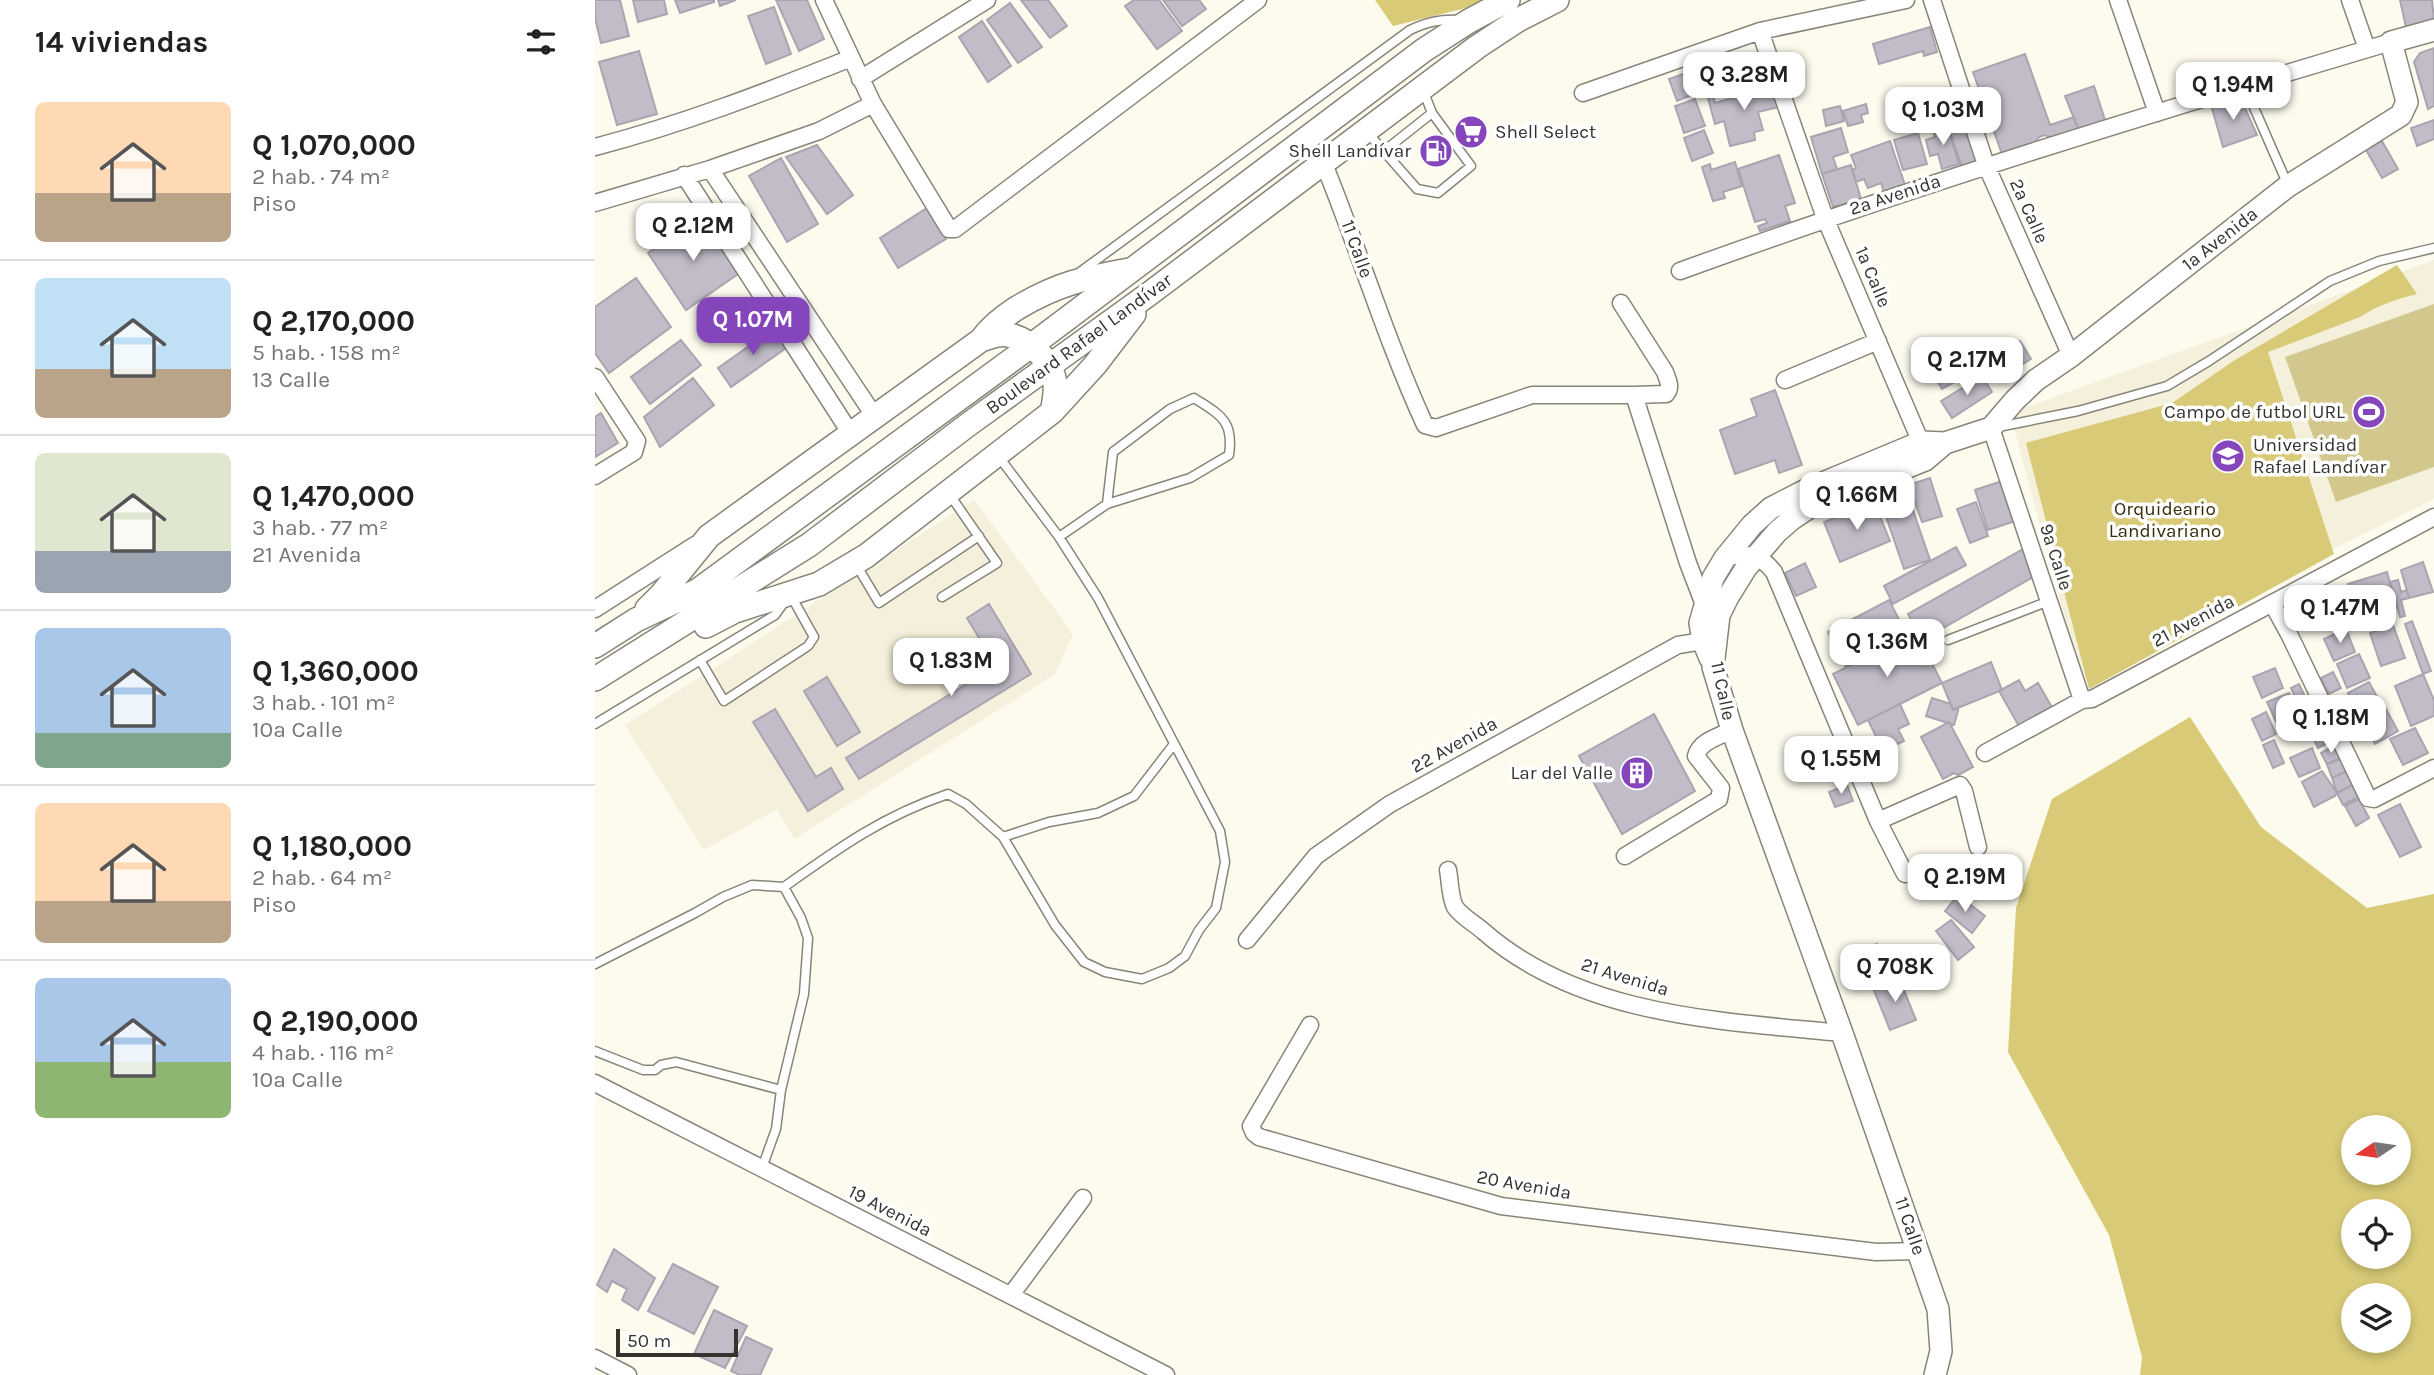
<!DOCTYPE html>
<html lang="es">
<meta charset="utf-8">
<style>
:root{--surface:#fff;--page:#f6f6f6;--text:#222;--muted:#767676;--line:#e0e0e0;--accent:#8546bc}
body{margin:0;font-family:Karla,sans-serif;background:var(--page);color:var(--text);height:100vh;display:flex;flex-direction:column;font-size:26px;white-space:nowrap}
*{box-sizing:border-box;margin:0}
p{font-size:23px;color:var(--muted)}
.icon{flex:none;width:38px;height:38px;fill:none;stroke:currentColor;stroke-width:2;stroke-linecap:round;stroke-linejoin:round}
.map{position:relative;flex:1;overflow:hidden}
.details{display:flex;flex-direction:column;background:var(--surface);width:595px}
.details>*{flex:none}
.needle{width:46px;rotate:257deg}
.tools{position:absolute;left:1746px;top:1115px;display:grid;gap:14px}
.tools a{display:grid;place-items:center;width:70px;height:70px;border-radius:50%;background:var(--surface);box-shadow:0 4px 10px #0003;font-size:35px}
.scale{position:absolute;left:21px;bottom:18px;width:122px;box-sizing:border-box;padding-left:7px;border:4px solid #34332e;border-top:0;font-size:19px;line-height:24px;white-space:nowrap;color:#34332e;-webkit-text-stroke:5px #fff;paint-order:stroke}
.price{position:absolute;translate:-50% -60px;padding:0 16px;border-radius:14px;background:#fff;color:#222;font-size:23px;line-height:46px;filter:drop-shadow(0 2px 4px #0008)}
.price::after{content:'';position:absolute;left:50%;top:42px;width:21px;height:16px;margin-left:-10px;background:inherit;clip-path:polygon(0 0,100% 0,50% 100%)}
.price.selected{background:var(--accent);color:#fff}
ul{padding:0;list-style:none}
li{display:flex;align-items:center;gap:21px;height:175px;padding:0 35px}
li+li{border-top:2px solid var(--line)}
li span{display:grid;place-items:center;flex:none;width:196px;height:140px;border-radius:10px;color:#555}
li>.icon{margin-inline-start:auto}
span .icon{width:84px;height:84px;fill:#fffc;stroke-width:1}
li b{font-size:30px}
h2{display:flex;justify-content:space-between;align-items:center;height:84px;padding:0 35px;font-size:30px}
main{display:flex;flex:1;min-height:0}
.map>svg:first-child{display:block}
</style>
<main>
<section class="details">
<h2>14 viviendas<svg class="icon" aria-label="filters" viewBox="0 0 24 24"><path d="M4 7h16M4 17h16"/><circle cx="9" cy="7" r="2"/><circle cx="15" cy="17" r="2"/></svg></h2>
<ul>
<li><span style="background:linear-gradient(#ffd9b3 65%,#b9a48a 0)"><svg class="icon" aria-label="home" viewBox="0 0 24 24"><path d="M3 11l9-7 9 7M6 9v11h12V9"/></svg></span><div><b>Q 1,070,000</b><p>2 hab. · 74 m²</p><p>Piso</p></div></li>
<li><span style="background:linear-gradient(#bfe0f5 65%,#b9a48a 0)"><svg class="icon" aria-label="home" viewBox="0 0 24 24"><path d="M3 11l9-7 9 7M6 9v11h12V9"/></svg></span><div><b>Q 2,170,000</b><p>5 hab. · 158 m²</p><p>13 Calle</p></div></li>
<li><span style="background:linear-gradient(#dfe7d0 70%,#9aa5b1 0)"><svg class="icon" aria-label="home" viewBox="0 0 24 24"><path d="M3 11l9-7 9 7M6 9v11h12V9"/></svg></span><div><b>Q 1,470,000</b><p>3 hab. · 77 m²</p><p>21 Avenida</p></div></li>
<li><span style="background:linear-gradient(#a9c7e8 75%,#7fa58c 0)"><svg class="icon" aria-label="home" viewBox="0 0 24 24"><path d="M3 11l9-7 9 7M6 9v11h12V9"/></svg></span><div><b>Q 1,360,000</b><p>3 hab. · 101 m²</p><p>10a Calle</p></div></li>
<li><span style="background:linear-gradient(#ffd9b3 70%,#b9a48a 0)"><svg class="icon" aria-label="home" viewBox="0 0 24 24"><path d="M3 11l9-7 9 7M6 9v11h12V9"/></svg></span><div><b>Q 1,180,000</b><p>2 hab. · 64 m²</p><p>Piso</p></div></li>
<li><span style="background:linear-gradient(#a9c7e8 60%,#8fb573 0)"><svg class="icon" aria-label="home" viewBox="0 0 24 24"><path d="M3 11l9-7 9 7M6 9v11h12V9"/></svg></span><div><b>Q 2,190,000</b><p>4 hab. · 116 m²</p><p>10a Calle</p></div></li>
</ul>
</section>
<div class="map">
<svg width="1839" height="1375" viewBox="0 0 1839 1375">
<rect width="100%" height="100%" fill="#fdfbee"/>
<path fill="#f4f0db" d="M1839,260v239l-192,95 -160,88 -72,-269z
M379,500l99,134 -18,40 -261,165 -17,-30 -73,41 -79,-125z"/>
<path fill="#d2c88d" d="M1839,304v163l-98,35 -51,-145z"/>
<path fill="#d8ca76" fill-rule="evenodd" d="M780,0h109l-18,8 -73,18z
M1802,265l20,29c-20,5 -39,11 -57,23l-92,35 66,202 -245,135 -63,-246 146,-40 63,-43z
M1595,717l71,110 106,81 67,-14v481h-294l2,-18 -33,-122 -101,-183 8,-144 36,-109zM1804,1127v45h-45v-45zM1804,1211v45h-45v-45zM1804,1295v45h-45v-45z"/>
<path fill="#c1bcc8" stroke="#a9a4b0" stroke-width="2" d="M0,0h25l9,36 -28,7 -6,-25z
M38,0h31l3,14 -29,8z
M80,0h39v2l-34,11z
M123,0h18l-16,6z
M181,0h31l17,39 -25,12z
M426,0h27l19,26 -17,12z
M539,0h25l23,31 -25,18 -32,-43z
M568,0h36l7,9 -24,17z
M1805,0h32l2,20 -28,7z
M415,3l32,44 -24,16 -31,-43z
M179,7l17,47 -25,10 -18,-48z
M387,21l29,45 -23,16 -29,-45z
M1335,27l7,25 -13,4 -1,-5 -44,13 -6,-20z
M1839,48v58l-6,3 -14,-47 6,-9z
M44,51l18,63 -40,11 -18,-63z
M1430,54l25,71 24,-8 5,14 -25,8 -9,-4 -6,2 -5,8 -31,12 -30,-85z
M1091,73l8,21 -17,7 -8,-22z
M1174,80l10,27 -21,5 5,18 -9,2 1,8 -25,6 -6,-25 -9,3 -7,-26 5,-2 2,7 18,-5 -3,-10 5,-2 3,8 14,-4 -1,-5z
M1499,86l11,34 -26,11 -14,-35z
M1645,97l17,38 -34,12 -12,-42z
M1100,99l10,27 -21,7 -9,-27z
M1271,104l2,9 -7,2 2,7 -15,4 -5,-15z
M1245,106l4,15 -18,5 -3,-16z
M1839,120v19l-17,7 -6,-18z
M1374,123l13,37 -20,7 -13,-37z
M1352,125l12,39 -17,5 -4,-15 -8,2 -4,-16 9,-3 -2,-7z
M1246,128l7,24 -15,5 4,12 -15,5 -11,-37z
M1109,130l9,23 -21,8 -8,-23z
M1323,133l9,31 -24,6 -9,-30z
M1295,141l15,44 -21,7 -3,-9 -13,5 -4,-9 -8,3 -4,-12 4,-2 -5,-13z
M1787,141l16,28 -16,9 -16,-28z
M222,145l36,50 -26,19 -41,-57z
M1184,155l16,48 -10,3 5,15 -30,10 -2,-5 9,-3 -2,-4 -10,3 -17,-53z
M186,158l37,66 -31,18 -38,-66z
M1140,162l7,24 -19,6 2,6 -12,3 -11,-34 8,-3 1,6z
M1256,165l10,34 -28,8 -11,-33z
M332,208l19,31 -48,29 -18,-30z
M105,217l38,57 -52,36 -38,-57z
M41,278l35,49 -62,46 -14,-20v-46z
M181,327l13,19 -58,41 -13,-19z
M86,340l20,25 -51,39 -19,-27z
M1425,341l11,18 -30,18 -11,-19z
M1360,353l12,22 -25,14 -7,-12 -7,4 -5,-9z
M1387,376l10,16 -40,26 -11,-17z
M98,378l21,27 -54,42 -16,-30z
M1180,390l27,75 -23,8 -4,-13 -40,14 -15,-44 37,-14 -6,-17z
M6,413l17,30 -23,14v-40z
M1335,478l12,38 -20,6 -13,-37z
M1407,481l13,40 -27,9 -13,-40z
M1309,484l26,76 -26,9 -26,-76z
M1279,502l16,39 -50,21 -16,-40z
M1381,502l12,34 -18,7 -13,-34z
M1361,547l10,18 -73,39 -9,-18z
M1428,549l14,26 -115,65 -14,-26z
M1828,562l10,30 -24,6 -8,-28z
M1210,563l11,24 -20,9 -11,-23z
M1792,572l9,33 -39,12 -9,-33z
M1803,580l3,12 6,-2 2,8 -8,2 4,16 -5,1 -10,-35z
M1294,600l18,35 -61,32 -18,-35z
M394,604l42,70 -172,105 -13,-21 150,-92 -29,-48z
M1817,621l19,50 -8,3 -18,-50z
M1798,625l12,33 -24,8 -11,-33z
M1751,629l9,23 -21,9 -10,-22z
M1321,632l26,51 -84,42 -25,-51z
M1764,654l11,24 -23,10 -10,-24z
M1396,662l11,28 -49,20 -11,-27z
M1680,668l8,20 -21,10 -9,-21z
M1738,672l8,16 -12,6 -8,-16z
M1828,674l11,26v16l-23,10 -16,-40z
M232,677l33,55 -23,14 -33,-55z
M1424,680l6,11 13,-8 16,28 -33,19 -22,-39z
M1774,682l13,24 -22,12 -12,-25z
M1704,684l8,17 -8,4 -8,-17z
M1694,693l10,24 -21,9 -11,-24z
M1337,698l19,6 2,6 6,-3 -5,18 -28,-9z
M1305,704l9,20 -11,5 6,12 -21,10 -15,-31z
M1715,704l6,14 -10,4 -6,-14z
M180,709l41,68 15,-9 12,21 -35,22 -55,-89z
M1791,709l12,22 -23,13 -12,-22z
M1671,712l10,22 -14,7 -10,-22z
M1059,714l41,77 -73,43 -43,-78z
M1760,715l7,13 -9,6 -8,-13z
M1721,718l7,12 -11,5 -6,-11z
M1354,722l24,45 -15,8 -4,-2 -11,6 -22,-42z
M1820,728l13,25 -25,12 -13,-26z
M1728,730l6,12 -11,6 -6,-13z
M1679,740l10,23 -11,5 -10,-23z
M1739,746l6,12 -13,6 -6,-11z
M1717,748l8,20 -21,9 -9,-19z
M1238,751l7,18 -17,6 -7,-17z
M1746,759l6,12 -15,7 -5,-14z
M1727,771l15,22 -2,3 -21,11 -12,-25z
M1752,771l7,13 -17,9 -5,-15z
M1759,784l6,12 -17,9 -6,-12z
M1252,785l6,16 -18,6 -6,-15z
M1764,799l10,19 -13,8 -11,-20z
M1805,804l21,43 -21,10 -22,-42z
M1367,872l35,4 -3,23 -34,-5z
M1363,895l27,21 -13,17 -27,-22z
M1356,920l23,27 -16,13 -22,-29z
M1282,944l8,37 -24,6 -11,-35z
M1304,978l17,42 -26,10 -17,-42z
M19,1249l41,29 -17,32 -16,-10 5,-11 -15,-8 -5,11 -10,-7z
M78,1264l45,23 -24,47 -46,-23z
M119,1310l33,16 -22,42 -31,-14z
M151,1337l26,12 -12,26h-20l-9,-4z"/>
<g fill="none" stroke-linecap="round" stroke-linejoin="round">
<defs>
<path id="service" d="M1650,87l42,96
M772,132l50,57 21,4 33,-27 -39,-53 -9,-23
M789,151l48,-38
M485,272l330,-242c17,-8 30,-11 49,-10
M1403,427l80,-16 89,-25 42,-25 121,-80 49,-20 55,-13
M464,537l48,-33 83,-26 39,-23c5,-35 -9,-40 -35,-57l-24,11 -57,43 -6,52
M262,566l22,37 100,-67
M347,597l55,-34 -47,-68
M1353,640l101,-39
M0,724l180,-109 15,-21 24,43 -6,9 -84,55 -24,-41
M408,837l46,-15 49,-9 36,-17 40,-52
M189,887c56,-40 99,-71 164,-93l18,10 37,33 52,88 29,37 21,10 37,7 27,-11 16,-12 14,-26 17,-22 9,-46 -5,-31 -122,-233 -39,-61 -60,-80
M0,964l100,-51 28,-16 29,-12 32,2 17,31 7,20 -4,56 -23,96 -5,39 -14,39
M0,1051l48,19h12l6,-5 15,-3 105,28"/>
<path id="minor" d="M229,0l49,104 76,125h6l303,-229
M1337,0l54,165 85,191
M1523,0l39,113
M1755,0l17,49
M1165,31l65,187 100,234
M265,79l127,-79
M988,93l177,-62 146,-31
M0,147c88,-23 171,-55 256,-89
M729,164c35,86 62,176 101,261l11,3 96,-33h102l54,168 18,47
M115,169l165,248
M89,175l167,259
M0,203l115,-34 109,-38 54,-27
M1085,271c234,-85 472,-158 711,-229
M1026,303l44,69c3,9 7,15 1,22l-32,1
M0,377l42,64 -3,11 -39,24
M1190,380l93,-39
M1396,428l91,272
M1130,558c22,-6 35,-4 49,14l104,249 27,53
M1677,603l18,33 78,162 6,1 60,-31
M0,609l100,-64
M1390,753l97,-53 10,-1 342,-182
M1283,821l82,-36 4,6 14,56
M1030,856l94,-57 2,-11 -25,-32c4,-15 22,-19 36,-26
M853,870c2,10 2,28 7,37 6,9 20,17 28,24 97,85 237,90 359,102
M652,940l69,-84 74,-52 288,-159 25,-4 10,-5
M715,1025l-59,101 3,7 5,4 242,69 375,46 43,-1
M0,1083l571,292
M416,1295l72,-97
M0,1358l33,17"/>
<path id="tertiary" d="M1115,658l-7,-17 -3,-18 13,-45 12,-20 27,-33 19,-17 35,-18 115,-48 24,1 46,-15 24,-28 21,-20 35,-24 217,-170 113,-71 6,-13 -16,-60 43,-12
M1340,1375l6,-24 -3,-42 -96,-276 -110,-303 -19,-63 6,-52 9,-18 18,-29 31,-36 15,-13 21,-14 112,-45 20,-17"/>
<path id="secondary" d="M386,340c10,-14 22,-23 36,-32 40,-24 67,-30 112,-38
M52,609l14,-14 48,-59 272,-196c9,-3 18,-7 27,-5 22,3 45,28 47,49 1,10 -1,18 -3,28
M111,626l29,-15 84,-27 47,-28 186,-144 43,-47 39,-51
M0,646l41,-26 61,-29 335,-246 392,-295 45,-29 39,-21
M0,679l214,-134 160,-121 180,-130 328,-247 41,-27 39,-20"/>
</defs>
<use href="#service" stroke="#878579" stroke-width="11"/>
<use href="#minor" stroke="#878579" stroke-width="19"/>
<use href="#tertiary" stroke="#878579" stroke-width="24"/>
<use href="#secondary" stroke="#878579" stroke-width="26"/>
<use href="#service" stroke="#fff" stroke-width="8"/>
<use href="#minor" stroke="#fff" stroke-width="16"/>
<use href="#tertiary" stroke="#fff" stroke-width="21"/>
<use href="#secondary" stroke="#fff" stroke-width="23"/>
</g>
<defs>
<symbol id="supermarket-disc" viewBox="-11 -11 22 22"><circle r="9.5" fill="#8546bc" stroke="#fff"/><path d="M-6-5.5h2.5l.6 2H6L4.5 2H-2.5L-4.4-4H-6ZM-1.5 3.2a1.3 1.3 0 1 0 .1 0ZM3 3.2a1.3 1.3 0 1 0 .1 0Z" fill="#fff"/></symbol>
<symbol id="fuel-disc" viewBox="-11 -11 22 22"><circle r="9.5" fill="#8546bc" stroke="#fff"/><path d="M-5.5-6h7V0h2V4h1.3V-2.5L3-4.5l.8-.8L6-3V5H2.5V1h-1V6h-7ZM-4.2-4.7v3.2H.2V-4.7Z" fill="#fff"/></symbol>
<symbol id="stadium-disc" viewBox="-11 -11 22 22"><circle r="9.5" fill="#8546bc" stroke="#fff"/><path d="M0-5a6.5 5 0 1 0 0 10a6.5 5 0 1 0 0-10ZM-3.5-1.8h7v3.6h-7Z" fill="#fff"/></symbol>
<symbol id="university-disc" viewBox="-11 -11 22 22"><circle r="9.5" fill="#8546bc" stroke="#fff"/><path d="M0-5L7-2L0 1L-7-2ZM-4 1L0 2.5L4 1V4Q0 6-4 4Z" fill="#fff"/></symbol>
<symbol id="building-disc" viewBox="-11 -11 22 22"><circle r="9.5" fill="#8546bc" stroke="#fff"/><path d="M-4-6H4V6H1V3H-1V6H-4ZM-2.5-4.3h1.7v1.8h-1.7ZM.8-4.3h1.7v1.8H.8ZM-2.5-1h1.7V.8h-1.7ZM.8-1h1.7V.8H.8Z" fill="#fff"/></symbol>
</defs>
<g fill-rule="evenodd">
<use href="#supermarket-disc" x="857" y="113" width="38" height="38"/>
<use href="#fuel-disc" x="822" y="132" width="38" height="38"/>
<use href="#stadium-disc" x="1755" y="393" width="38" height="38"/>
<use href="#university-disc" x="1614" y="437" width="38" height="38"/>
<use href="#building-disc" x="1023" y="754" width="38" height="38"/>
</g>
<g text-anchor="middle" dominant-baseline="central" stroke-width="7" stroke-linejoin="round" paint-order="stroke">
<g font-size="19" fill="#34332e" stroke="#fff" text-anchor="end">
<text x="900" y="132" text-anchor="start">Shell Select</text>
<text x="816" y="151">Shell Landívar</text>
<text x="1750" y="412">Campo de futbol URL</text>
<text x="1658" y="445" text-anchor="start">Universidad<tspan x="1658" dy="22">Rafael Landívar</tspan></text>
<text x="1018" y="773">Lar del Valle</text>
</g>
<g font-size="19" fill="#34332e" stroke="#fff">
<text transform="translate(1300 195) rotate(-18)">2a Avenida</text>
<text transform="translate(1434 211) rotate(66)">2a Calle</text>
<text transform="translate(1625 239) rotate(-38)">1a Avenida</text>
<text transform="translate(762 249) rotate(70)">11 Calle</text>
<text transform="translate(1278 277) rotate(67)">1a Calle</text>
<text transform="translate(484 344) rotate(-36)">Boulevard Rafael Landívar</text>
<text transform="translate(1461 557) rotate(72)">9a Calle</text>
<text transform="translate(1598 621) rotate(-28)">21 Avenida</text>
<text transform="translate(1128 691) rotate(78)">11 Calle</text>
<text transform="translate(859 745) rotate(-29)">22 Avenida</text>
<text transform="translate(1030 977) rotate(17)">21 Avenida</text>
<text transform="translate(929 1185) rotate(10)">20 Avenida</text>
<text transform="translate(295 1211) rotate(27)">19 Avenida</text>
<text transform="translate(1315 1226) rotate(71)">11 Calle</text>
</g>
<g font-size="19" fill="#342d08" stroke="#fff">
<text x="1570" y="509">Orquideario<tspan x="1570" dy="22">Landivariano</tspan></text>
</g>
</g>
</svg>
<div class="tools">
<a><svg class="needle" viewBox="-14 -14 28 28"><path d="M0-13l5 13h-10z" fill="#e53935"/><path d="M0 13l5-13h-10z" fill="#767676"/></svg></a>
<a><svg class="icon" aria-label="locate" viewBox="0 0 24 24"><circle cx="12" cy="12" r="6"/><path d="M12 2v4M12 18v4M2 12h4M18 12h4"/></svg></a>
<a><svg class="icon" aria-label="layers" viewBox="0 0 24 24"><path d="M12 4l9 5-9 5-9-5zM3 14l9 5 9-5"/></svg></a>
</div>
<div class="scale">50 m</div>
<b class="price" style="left:1149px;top:112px">Q 3.28M</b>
<b class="price" style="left:1638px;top:122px">Q 1.94M</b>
<b class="price" style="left:1348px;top:147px">Q 1.03M</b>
<b class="price" style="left:98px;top:263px">Q 2.12M</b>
<b class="price selected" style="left:158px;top:357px">Q 1.07M</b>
<b class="price" style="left:1372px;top:397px">Q 2.17M</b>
<b class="price" style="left:1262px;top:532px">Q 1.66M</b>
<b class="price" style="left:1745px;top:645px">Q 1.47M</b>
<b class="price" style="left:1292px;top:679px">Q 1.36M</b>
<b class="price" style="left:356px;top:698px">Q 1.83M</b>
<b class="price" style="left:1736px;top:755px">Q 1.18M</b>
<b class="price" style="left:1246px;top:796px">Q 1.55M</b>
<b class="price" style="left:1370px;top:914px">Q 2.19M</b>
<b class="price" style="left:1300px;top:1004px">Q 708K</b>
</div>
</main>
